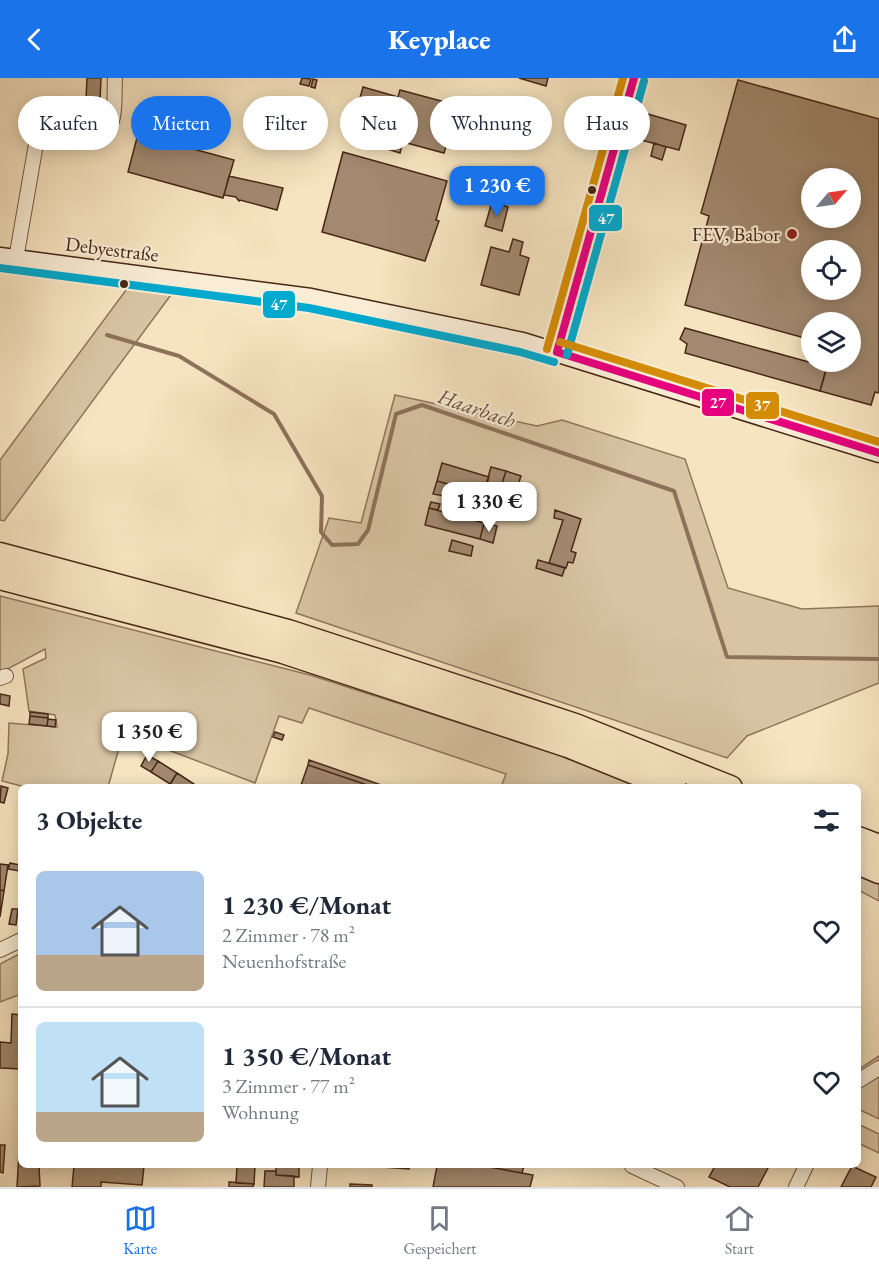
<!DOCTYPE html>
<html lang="de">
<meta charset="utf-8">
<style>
:root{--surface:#fff;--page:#f2f2f3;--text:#1f2937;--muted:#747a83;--line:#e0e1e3;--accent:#1a73e8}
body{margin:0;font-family:"EB Garamond",serif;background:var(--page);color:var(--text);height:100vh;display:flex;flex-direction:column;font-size:22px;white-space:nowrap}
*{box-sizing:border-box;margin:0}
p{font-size:20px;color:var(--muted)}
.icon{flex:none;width:33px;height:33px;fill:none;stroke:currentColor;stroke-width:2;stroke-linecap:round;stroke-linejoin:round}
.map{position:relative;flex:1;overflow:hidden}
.panel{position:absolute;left:18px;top:706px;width:843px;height:384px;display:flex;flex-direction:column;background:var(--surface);border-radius:9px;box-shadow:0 3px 15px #0003}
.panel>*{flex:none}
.banner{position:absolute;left:18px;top:18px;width:843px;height:54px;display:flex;gap:12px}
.needle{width:39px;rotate:61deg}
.fabs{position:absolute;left:801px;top:90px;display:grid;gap:12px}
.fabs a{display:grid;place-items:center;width:60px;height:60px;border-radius:50%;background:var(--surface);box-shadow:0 3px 15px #0003;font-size:30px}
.price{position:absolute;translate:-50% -51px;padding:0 14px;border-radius:12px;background:#fff;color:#222;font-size:20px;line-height:39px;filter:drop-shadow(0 2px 3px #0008)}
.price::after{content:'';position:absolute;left:50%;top:36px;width:18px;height:14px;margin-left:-9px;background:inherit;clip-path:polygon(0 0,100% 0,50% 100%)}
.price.active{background:var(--accent);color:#fff}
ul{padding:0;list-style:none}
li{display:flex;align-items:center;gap:18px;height:150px;padding:0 18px}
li+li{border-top:2px solid var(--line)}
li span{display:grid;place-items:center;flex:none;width:168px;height:120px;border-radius:9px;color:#555}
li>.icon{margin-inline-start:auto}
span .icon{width:72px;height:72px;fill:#fffc;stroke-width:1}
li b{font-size:26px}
h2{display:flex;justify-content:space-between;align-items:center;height:72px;padding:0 18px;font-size:26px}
.chip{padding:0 21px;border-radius:27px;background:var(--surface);box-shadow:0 3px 15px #0003;font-size:21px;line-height:54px}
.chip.active{background:var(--accent);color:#fff}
header{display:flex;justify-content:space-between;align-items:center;height:78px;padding:0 18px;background:var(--accent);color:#fff;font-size:27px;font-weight:800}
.dock{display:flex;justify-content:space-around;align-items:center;height:84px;border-top:2px solid var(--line);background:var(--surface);font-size:16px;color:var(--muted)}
.dock a{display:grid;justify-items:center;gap:3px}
.dock .active{color:var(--accent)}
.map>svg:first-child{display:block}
</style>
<header><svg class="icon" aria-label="back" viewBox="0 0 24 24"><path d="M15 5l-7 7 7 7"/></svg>Keyplace<svg class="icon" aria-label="share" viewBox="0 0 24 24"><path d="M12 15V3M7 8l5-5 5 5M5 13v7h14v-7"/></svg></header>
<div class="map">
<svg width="879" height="1109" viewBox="0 0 879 1109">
<rect width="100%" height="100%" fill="#f6e4c0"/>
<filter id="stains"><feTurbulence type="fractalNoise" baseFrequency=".00333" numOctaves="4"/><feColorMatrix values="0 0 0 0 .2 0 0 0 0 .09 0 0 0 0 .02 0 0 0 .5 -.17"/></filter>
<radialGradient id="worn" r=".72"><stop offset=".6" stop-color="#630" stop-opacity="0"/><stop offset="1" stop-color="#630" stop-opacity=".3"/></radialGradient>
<path fill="#d8c4a3" stroke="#90755d" stroke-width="1.5" d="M129,208l44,6 -169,229 -4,-1v-60z
M395,317l142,31 25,-6 123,39 43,129 74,21 77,-3v77l-132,53 -20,22 -431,-145 33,-95 32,5z
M0,518l310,79 240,77 94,35h-143l5,-13 -197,-66 -7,15 -23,-7 -24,67 -97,-37 -37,-5 -13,46h-83l-23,-6 6,-27 1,-31 48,4 -2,-12 -26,-4 -6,-42 23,-11 -1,-9 -45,24z
M858,796l21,8v19l-21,-11z
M21,875v41l-21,8v-38z
M879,978v63l-21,-10v-39z
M858,1046l21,10v19l-21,-10z"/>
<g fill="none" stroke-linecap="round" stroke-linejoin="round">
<path stroke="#8d715a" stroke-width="4" d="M107,257l72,21 95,58 48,82 -1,36 11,13 26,-1 10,-14 28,-116 26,-9 252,86 53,166 152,2"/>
</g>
<path fill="#a2896f" stroke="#482617" stroke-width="1.5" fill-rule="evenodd" d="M87,0h14l-1,23 -14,-1z
M302,0l9,1 -2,7 -9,-2z
M519,0h29l-2,8z
M313,1l4,1 -2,8 -4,-1z
M738,2l141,39v274l-4,-1 -4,13 -51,-14 8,-29h22v-40h-38v18l-127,-35 24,-89 -8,-3zM812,100h38v40h-38zM812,172h38v40h-38z
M363,9l35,10 2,-7 45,12 -2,7 13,3 -12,41 -41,-11 -3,11 -19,-6 3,-11 -32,-9z
M648,36l38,11 -7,25 -38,-10z
M138,56l96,26 -11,38 -95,-26z
M654,65l12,4 -4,13 -11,-4z
M343,74l104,29 -11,39 3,1 -14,40 -103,-29z
M229,98l54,12 -6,22 -37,-10 -1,1 -3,-4 -12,-2z
M492,124l16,5 -6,24 -17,-5z
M513,161l10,3 -3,13 9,3 -10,37 -38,-10 10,-38 18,5z
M685,250l142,39 -7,24 -135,-38 2,-9 -7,-5z
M442,385l47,14 -6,18 -46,-14z
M491,389l15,4 -9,28 -14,-4z
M506,393l15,5 -10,31 -5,-1 1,-4 -10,-3z
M437,403l11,3 -4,12 -11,-2z
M431,424l9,2 -2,6 -9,-2z
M429,430l55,15 -4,16 -55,-14z
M555,432l26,9 -10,32 5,2 -3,10 -5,-1 -2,6 -17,-5 14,-43 -9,-2z
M484,445l13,3 -4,17 -13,-4z
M452,462l21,6 -2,10 -22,-5z
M538,482l27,8 -3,8 -26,-8z
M0,616l10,2 -1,10 -9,-2z
M30,634l18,2v4l-18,-2z
M30,638l18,2 -1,8 -18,-2z
M48,641l8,1 -1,7 -8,-1z
M275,654l9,3 -2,5 -9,-3z
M147,677l11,6 -7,11 -10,-6z
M309,682l81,28h-14l-68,-23z
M158,683l19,12 -7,11 -19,-12z
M308,687l68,23h-76z
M177,695l23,15h-32z
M1,708l7,2 -4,15 -4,-1z
M10,785l10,2 -1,6 -11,-2z
M0,786l8,1 -4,26 -4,-1z
M0,812l4,1 -4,26z
M12,831h6l-2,16 -7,-1z
M12,936l9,1v54l-21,-1v-26l11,1z
M0,1067h5l-2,28 -3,-1z
M19,1074l2,14h18l1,20 -23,1z
M74,1088h70l-2,19 -41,-3v5h-29z
M237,1088h18l-1,18 -18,-1z
M276,1088h23v11l-23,-2z
M382,1088h27v3l-27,-2z
M437,1088h47l49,9 -3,12h-97z
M484,1088h40l-2,7z
M715,1088h54l-11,21h-28l-21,-10z
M852,1088l24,11 -5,10h-30z
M265,1093h11v4l18,1v11h-30z
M229,1104l25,2 -1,3h-24z
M350,1106l22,1v2h-22z"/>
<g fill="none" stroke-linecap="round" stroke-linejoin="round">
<defs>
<path id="street" d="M16,181l24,-138c17,5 65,26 72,0 4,-13 2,-30 3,-43
M0,600l6,-2
M0,872l21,-10
M858,1003l21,-13
M632,1088l45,21
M318,1109l2,-21
M796,1109l10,-21"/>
<path id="secondary" d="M0,179l311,41 212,44 356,111
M557,274l77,-274"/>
<path id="highway" d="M0,477l288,77 287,94 155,62
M0,499l283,74 285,94 106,43
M858,761l21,8
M858,784l21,9"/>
</defs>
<use href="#street" stroke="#745641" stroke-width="16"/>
<use href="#secondary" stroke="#482617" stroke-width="21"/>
<use href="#highway" stroke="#482617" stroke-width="27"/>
<use href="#street" stroke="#f9edd6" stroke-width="14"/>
<use href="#secondary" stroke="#f9edd6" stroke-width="18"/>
<use href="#highway" stroke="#f6e4c0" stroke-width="24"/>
<defs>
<path id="bus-1" d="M557,274l322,101
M557,274l77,-274"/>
<path id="bus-2" d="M0,190l309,40 211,44 34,10
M567,277l77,-274"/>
<path id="bus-3" d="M560,264l319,100
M547,271l76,-271"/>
</defs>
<use href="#bus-1" stroke="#f9edd6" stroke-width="12"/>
<use href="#bus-2" stroke="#f9edd6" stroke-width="12"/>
<use href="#bus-3" stroke="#f9edd6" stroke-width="12"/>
<use href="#bus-1" stroke="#e5007d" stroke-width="8"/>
<use href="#bus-2" stroke="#00a9ce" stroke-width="8"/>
<use href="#bus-3" stroke="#d48c05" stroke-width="8"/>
</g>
<g fill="#482617" stroke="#f9edd6" stroke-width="2">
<circle cx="592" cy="112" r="5"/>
<circle cx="124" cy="206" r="5"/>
</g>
<circle fill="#8f2418" stroke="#f9edd6" stroke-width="2" cx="792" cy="156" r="6"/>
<g text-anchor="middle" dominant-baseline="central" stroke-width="4.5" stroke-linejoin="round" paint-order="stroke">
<g font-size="20" fill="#482617" stroke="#f9edd6" text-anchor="end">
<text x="780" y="156">FEV, Babor</text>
</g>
<g font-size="20" fill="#482617" stroke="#f9edd6">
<text transform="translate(112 171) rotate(7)">Debyestraße</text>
</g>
<g font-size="21" font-style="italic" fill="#6a4c39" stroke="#f9edd6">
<text transform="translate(477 330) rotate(19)">Haarbach</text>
</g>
</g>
<g stroke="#f9edd6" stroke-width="2">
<rect x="588" y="126" width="35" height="28" rx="6" fill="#00a9ce"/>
<rect x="262" y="212" width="34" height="29" rx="6" fill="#00a9ce"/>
<rect x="701" y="310" width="34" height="29" rx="6" fill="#e5007d"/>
<rect x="745" y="313" width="35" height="29" rx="6" fill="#d48c05"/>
</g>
<g font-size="16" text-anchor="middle" font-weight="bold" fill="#fff">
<text x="606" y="146">47</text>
<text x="279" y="232">47</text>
<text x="718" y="330">27</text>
<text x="762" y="333">37</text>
</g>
<rect width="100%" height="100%" filter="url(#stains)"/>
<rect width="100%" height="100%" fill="url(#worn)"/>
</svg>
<div class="fabs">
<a><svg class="needle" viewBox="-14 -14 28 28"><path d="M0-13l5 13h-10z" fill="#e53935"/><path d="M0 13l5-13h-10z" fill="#747a83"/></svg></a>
<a><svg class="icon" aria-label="locate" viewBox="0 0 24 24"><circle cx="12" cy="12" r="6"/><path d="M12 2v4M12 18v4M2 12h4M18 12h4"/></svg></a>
<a><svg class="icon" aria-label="layers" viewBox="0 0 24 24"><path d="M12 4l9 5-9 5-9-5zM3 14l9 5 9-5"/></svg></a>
</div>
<b class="price active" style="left:497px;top:139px">1 230 €</b>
<b class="price" style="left:489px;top:455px">1 330 €</b>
<b class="price" style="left:149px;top:685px">1 350 €</b>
<div class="banner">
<a class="chip">Kaufen</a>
<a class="chip active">Mieten</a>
<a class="chip">Filter</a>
<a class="chip">Neu</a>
<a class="chip">Wohnung</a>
<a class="chip">Haus</a>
</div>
<section class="panel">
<h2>3 Objekte<svg class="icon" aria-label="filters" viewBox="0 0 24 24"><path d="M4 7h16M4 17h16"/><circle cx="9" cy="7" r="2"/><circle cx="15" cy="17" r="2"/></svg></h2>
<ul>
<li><span style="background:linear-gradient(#a9c7e8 70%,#b9a48a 0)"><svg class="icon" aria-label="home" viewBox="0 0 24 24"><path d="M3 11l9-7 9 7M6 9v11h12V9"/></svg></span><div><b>1 230 €/Monat</b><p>2 Zimmer · 78 m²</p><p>Neuenhofstraße</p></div><svg class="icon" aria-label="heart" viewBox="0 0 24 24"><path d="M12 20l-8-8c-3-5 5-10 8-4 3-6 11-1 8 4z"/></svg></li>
<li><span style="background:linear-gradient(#bfe0f5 75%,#b9a48a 0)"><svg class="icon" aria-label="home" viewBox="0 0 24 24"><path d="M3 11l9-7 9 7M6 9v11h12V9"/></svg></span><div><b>1 350 €/Monat</b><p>3 Zimmer · 77 m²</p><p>Wohnung</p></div><svg class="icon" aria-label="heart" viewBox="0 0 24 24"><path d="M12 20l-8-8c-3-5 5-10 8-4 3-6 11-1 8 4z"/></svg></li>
</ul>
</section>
</div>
<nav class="dock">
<a class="active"><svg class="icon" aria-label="map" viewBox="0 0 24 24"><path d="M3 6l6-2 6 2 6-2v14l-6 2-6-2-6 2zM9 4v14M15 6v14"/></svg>Karte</a>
<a><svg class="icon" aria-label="saved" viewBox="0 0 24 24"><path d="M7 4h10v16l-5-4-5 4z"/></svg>Gespeichert</a>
<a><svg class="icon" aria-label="home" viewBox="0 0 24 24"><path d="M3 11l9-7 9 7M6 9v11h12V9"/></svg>Start</a>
</nav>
